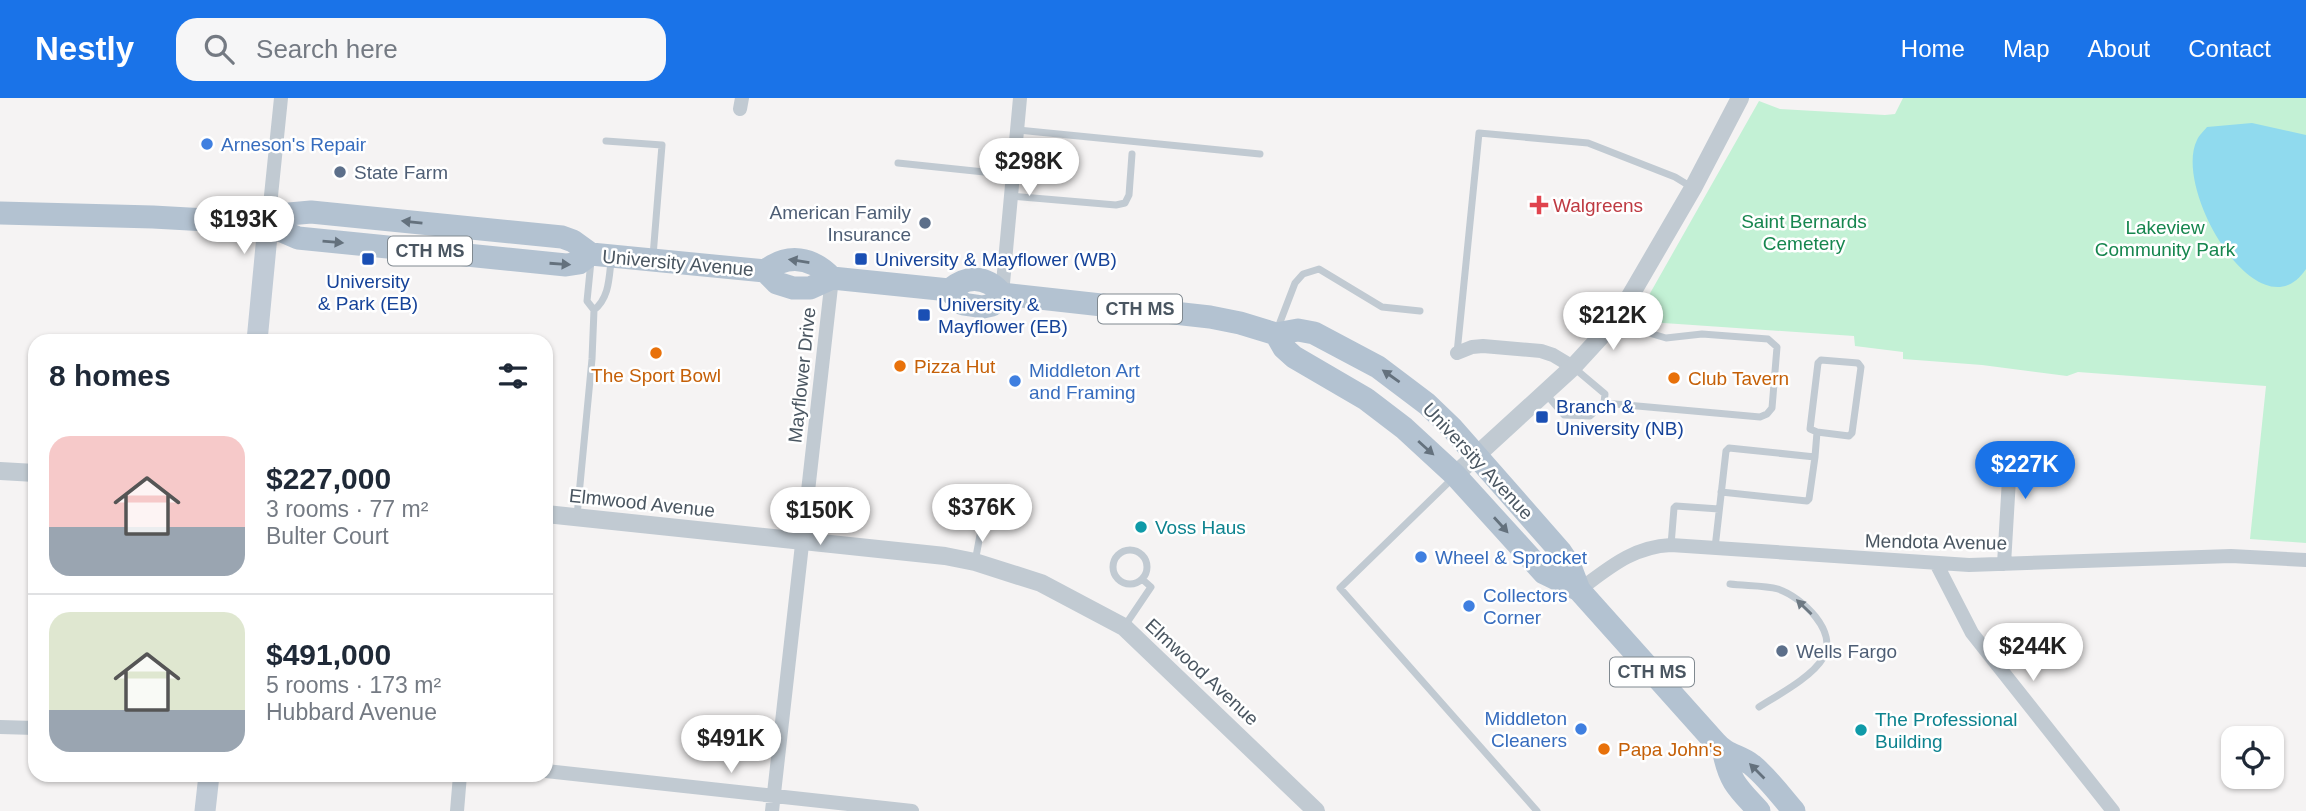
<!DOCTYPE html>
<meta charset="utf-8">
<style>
:root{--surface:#fff;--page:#f6f6f7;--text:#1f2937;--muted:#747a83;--line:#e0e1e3;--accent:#1a73e8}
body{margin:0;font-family:Helvetica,sans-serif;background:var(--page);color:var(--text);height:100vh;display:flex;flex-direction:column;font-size:26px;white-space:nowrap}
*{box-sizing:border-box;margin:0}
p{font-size:23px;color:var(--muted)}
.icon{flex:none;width:38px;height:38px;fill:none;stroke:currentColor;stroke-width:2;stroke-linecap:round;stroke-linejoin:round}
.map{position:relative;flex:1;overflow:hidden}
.side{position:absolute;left:28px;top:236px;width:525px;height:448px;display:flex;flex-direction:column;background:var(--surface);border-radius:21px;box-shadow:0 2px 5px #0004}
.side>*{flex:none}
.controls{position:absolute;left:2221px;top:628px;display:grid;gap:14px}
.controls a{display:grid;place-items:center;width:63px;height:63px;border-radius:14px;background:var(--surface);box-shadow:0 2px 5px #0004;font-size:35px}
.price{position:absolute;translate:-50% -60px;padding:0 16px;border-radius:24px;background:#fff;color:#222;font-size:23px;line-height:46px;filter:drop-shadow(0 2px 4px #0008)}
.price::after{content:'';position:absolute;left:50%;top:42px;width:21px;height:16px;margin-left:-10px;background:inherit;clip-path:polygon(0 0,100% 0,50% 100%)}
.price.on{background:var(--accent);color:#fff}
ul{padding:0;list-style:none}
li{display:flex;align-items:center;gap:21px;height:175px;padding:0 21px}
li+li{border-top:2px solid var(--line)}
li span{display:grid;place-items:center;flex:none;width:196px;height:140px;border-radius:21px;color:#555}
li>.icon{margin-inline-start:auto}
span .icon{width:84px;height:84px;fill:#fffc;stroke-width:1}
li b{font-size:30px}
h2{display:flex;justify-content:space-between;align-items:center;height:84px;padding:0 21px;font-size:30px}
header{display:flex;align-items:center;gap:42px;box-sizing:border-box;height:98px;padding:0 35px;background:var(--accent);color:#fff}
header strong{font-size:33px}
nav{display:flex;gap:38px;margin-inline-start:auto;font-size:24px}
.search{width:490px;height:63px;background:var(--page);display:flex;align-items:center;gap:18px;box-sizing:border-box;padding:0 24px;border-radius:21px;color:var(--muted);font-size:26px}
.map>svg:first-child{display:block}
</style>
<header>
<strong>Nestly</strong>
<div class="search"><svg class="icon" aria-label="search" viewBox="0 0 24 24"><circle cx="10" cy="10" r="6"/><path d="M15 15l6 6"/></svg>Search here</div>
<nav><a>Home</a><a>Map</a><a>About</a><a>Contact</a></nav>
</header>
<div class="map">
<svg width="2306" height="713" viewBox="0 0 2306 713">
<rect width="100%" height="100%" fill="#f5f3f3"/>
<path fill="#c3f1d5" d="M1903,0h403v445l-56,-4 16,-153 -188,-14 -11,4 -85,-11 -79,-6v-7l-48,-6 -1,-10 -205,-14 -9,-11 119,-210 21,8 105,6 10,-1z"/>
<path fill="#90daee" d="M2252,25l54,12v134c-46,69 -134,-79 -109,-129 2,-5 7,-9 10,-13z"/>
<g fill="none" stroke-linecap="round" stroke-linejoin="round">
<path stroke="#c1cad2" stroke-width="7" d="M1018,32l242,24
M606,43l56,4 -9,111
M898,65l115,12
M1011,98l105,9 9,-2 4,-8 3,-41
M591,163l-4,40 7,9
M1277,232l18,-47 8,-9 16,-5 63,38 38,4
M1457,255l22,-220 109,10 87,34 18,11
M1545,295l19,22 26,1 14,-13 1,-9 -32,-27
M1604,305l156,14 7,-3 5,-6 5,-61 -9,-8 -66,-5 -36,4 -27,-8 -20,-15
M1452,381l-112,109 197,223
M1721,394l86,9 2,-2 6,-42
M577,418l15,-157 2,-49c15,-12 15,-31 17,-49
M1671,447l3,-37 2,-2 43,3
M1715,450l11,-97 3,-3 86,9 2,-25 -7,-3 8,-66 3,-3 37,3 3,4 -9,66 -3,3 -32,-4
M1113 469a17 17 0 1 1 34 0a17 17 0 1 1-34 0Z
M975,464l8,-43
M1730,486c15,2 34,1 48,5 24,8 61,43 45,69 -11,19 -45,37 -64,49
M1124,529l27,-40 -9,-8"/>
<path stroke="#c1cad2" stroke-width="14" d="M740,11l2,-11
M268,127l13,-127
M1002,196l18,-196
M1457,255l15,-6 11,-1 58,5 12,4 20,12
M1993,363l11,7 5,11 -5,85
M1936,465l36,70 141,178
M1579,492c30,-22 53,-43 92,-45l298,20 262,-9 75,4
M0,629l35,1
M546,673l366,40
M457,713l3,-36
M772,713l60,-533"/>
<path stroke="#c1cad2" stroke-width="18" d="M0,373l35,2
M1455,377l118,-108 34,-37 15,-20 71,-122 47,-90
M546,416l399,42 30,6 66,21 83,44 192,184"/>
<path stroke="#c1cbd6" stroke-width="21" d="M257,243l11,-116
M205,713l4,-36"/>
<path stroke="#b3c2d1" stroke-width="23" d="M0,115l153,4 107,6 8,2 30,13 268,27 13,-2 12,-9
M268,127l21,-11 22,-2 251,25 11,4 18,13 174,17 12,12 16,5h17l22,-10 117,12 14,14 20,3 9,-2 10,-11
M765,173c23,-18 47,-14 67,7
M949,192c18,-15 37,-15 53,4l208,23 30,6 36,11 22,-4 16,3 64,34 49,37 25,24 108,123 10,15 9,24 136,152c12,14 24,13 37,23 16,13 29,31 42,46
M1276,236l8,14 10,9 72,42 38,29 51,47 89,98 35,17
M1724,655c6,30 15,36 35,58"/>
</g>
<defs><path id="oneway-solid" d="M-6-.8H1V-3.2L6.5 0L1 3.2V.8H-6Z" transform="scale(1.75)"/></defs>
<g fill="#64717d">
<use href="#oneway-solid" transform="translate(412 124) rotate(-174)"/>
<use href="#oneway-solid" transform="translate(333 144) rotate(5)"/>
<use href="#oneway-solid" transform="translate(799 163) rotate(-171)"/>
<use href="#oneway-solid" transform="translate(560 166) rotate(4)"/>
<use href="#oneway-solid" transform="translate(1391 278) rotate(-145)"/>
<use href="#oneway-solid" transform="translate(1426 350) rotate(42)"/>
<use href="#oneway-solid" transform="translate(1501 427) rotate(48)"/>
<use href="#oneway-solid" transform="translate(1757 673) rotate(-135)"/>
</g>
<use fill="#6e7983" href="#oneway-solid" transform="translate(1804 509) rotate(-136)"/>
<g fill="#3f7fe0" stroke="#fff" stroke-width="2.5">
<circle cx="207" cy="46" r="7"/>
<circle cx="1015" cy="283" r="7"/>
<circle cx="1421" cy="459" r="7"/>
<circle cx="1469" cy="508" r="7"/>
<circle cx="1581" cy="631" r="7"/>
</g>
<g fill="#5c6f8a" stroke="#fff" stroke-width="2.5">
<circle cx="340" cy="74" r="7"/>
<circle cx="925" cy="125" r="7"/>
<circle cx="1782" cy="553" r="7"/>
</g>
<path fill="#e0444e" stroke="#fff" stroke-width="2.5" d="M1535.5 96.5h7v7h7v7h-7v7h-7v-7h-7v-7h7z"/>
<g fill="#1a4fb4" stroke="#fff" stroke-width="2.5">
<rect x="361" y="154" width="14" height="14" rx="3.5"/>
<rect x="854" y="154" width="14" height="14" rx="3.5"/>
<rect x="917" y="210" width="14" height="14" rx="3.5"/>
<rect x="1535" y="312" width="14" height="14" rx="3.5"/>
</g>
<g fill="#e8710a" stroke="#fff" stroke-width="2.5">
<circle cx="656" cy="255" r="7"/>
<circle cx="900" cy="268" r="7"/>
<circle cx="1674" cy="280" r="7"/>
<circle cx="1604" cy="651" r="7"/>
</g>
<g fill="#0f9aa8" stroke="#fff" stroke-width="2.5">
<circle cx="1141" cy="429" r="7"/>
<circle cx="1861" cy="632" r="7"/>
</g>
<g text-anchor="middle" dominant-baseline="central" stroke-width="5" stroke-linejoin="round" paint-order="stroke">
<g fill="#fff" stroke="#808990" stroke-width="2">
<rect x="388" y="138.5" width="84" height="29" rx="5"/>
<rect x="1098" y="196.5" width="84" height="29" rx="5"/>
<rect x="1610" y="559.5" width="84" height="29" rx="5"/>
</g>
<g font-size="18" font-weight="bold" fill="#4a5661">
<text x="430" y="153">CTH MS</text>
<text x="1140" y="211">CTH MS</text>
<text x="1652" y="574">CTH MS</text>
</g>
<g font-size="19" fill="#366cbe" stroke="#fff" text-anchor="start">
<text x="221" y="46">Arneson's Repair</text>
<text x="1029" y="272">Middleton Art<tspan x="1029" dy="22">and Framing</tspan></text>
<text x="1435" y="459">Wheel &amp; Sprocket</text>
<text x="1483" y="497">Collectors<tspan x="1483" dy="22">Corner</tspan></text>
<text x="1567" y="620" text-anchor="end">Middleton<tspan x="1567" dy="22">Cleaners</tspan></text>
</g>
<g font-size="19" fill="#4e5e75" stroke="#fff" text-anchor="start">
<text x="354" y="74">State Farm</text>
<text x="911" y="114" text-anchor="end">American Family<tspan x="911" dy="22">Insurance</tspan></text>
<text x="1796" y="553">Wells Fargo</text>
</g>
<g font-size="19" fill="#be3a42" stroke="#fff" text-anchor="start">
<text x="1553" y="107">Walgreens</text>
</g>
<g font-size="19" fill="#17864f" stroke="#fff">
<text x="1804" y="123">Saint Bernards<tspan x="1804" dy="22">Cemetery</tspan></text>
<text x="2165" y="129">Lakeview<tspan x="2165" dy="22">Community Park</tspan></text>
</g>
<g font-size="19" fill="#164399" stroke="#fff" text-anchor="start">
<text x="875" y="161">University &amp; Mayflower (WB)</text>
<text x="368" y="183" text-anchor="middle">University<tspan x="368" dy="22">&amp; Park (EB)</tspan></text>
<text x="938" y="206">University &amp;<tspan x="938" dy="22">Mayflower (EB)</tspan></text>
<text x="1556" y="308">Branch &amp;<tspan x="1556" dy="22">University (NB)</tspan></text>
</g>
<g font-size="19" fill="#4a5661" stroke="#fff">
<text transform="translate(678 165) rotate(5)">University Avenue</text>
<text transform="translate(802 277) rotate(-84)">Mayflower Drive</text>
<text transform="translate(1478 363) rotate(47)">University Avenue</text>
<text transform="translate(642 405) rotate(6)">Elmwood Avenue</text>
<text transform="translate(1936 444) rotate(1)">Mendota Avenue</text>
<text transform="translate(1202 574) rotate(43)">Elmwood Avenue</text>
</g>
<g font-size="19" fill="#c56008" stroke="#fff" text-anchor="start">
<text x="914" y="268">Pizza Hut</text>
<text x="656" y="277" text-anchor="middle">The Sport Bowl</text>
<text x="1688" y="280">Club Tavern</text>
<text x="1618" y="651">Papa John's</text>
</g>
<g font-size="19" fill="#0d838f" stroke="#fff" text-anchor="start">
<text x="1155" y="429">Voss Haus</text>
<text x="1875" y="621">The Professional<tspan x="1875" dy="22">Building</tspan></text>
</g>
</g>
</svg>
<div class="controls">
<a><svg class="icon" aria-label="locate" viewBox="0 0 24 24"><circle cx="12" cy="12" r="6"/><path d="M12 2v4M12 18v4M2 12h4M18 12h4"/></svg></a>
</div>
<b class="price" style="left:1029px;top:100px">$298K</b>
<b class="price" style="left:244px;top:158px">$193K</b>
<b class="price" style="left:1613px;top:254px">$212K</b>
<b class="price on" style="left:2025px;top:403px">$227K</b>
<b class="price" style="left:982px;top:446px">$376K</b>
<b class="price" style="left:820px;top:449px">$150K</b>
<b class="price" style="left:2033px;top:585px">$244K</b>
<b class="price" style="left:731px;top:677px">$491K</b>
<section class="side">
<h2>8 homes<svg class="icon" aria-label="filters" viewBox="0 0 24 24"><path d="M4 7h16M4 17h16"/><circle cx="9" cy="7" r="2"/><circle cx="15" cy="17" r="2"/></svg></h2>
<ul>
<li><span style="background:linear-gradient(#f6c9c9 65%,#9aa5b1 0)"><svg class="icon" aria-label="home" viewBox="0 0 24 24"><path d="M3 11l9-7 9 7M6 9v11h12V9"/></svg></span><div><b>$227,000</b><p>3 rooms · 77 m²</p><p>Bulter Court</p></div></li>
<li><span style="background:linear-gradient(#dfe7d0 70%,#9aa5b1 0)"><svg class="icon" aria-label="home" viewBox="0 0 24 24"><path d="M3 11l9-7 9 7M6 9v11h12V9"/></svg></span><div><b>$491,000</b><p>5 rooms · 173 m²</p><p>Hubbard Avenue</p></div></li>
</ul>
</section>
</div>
